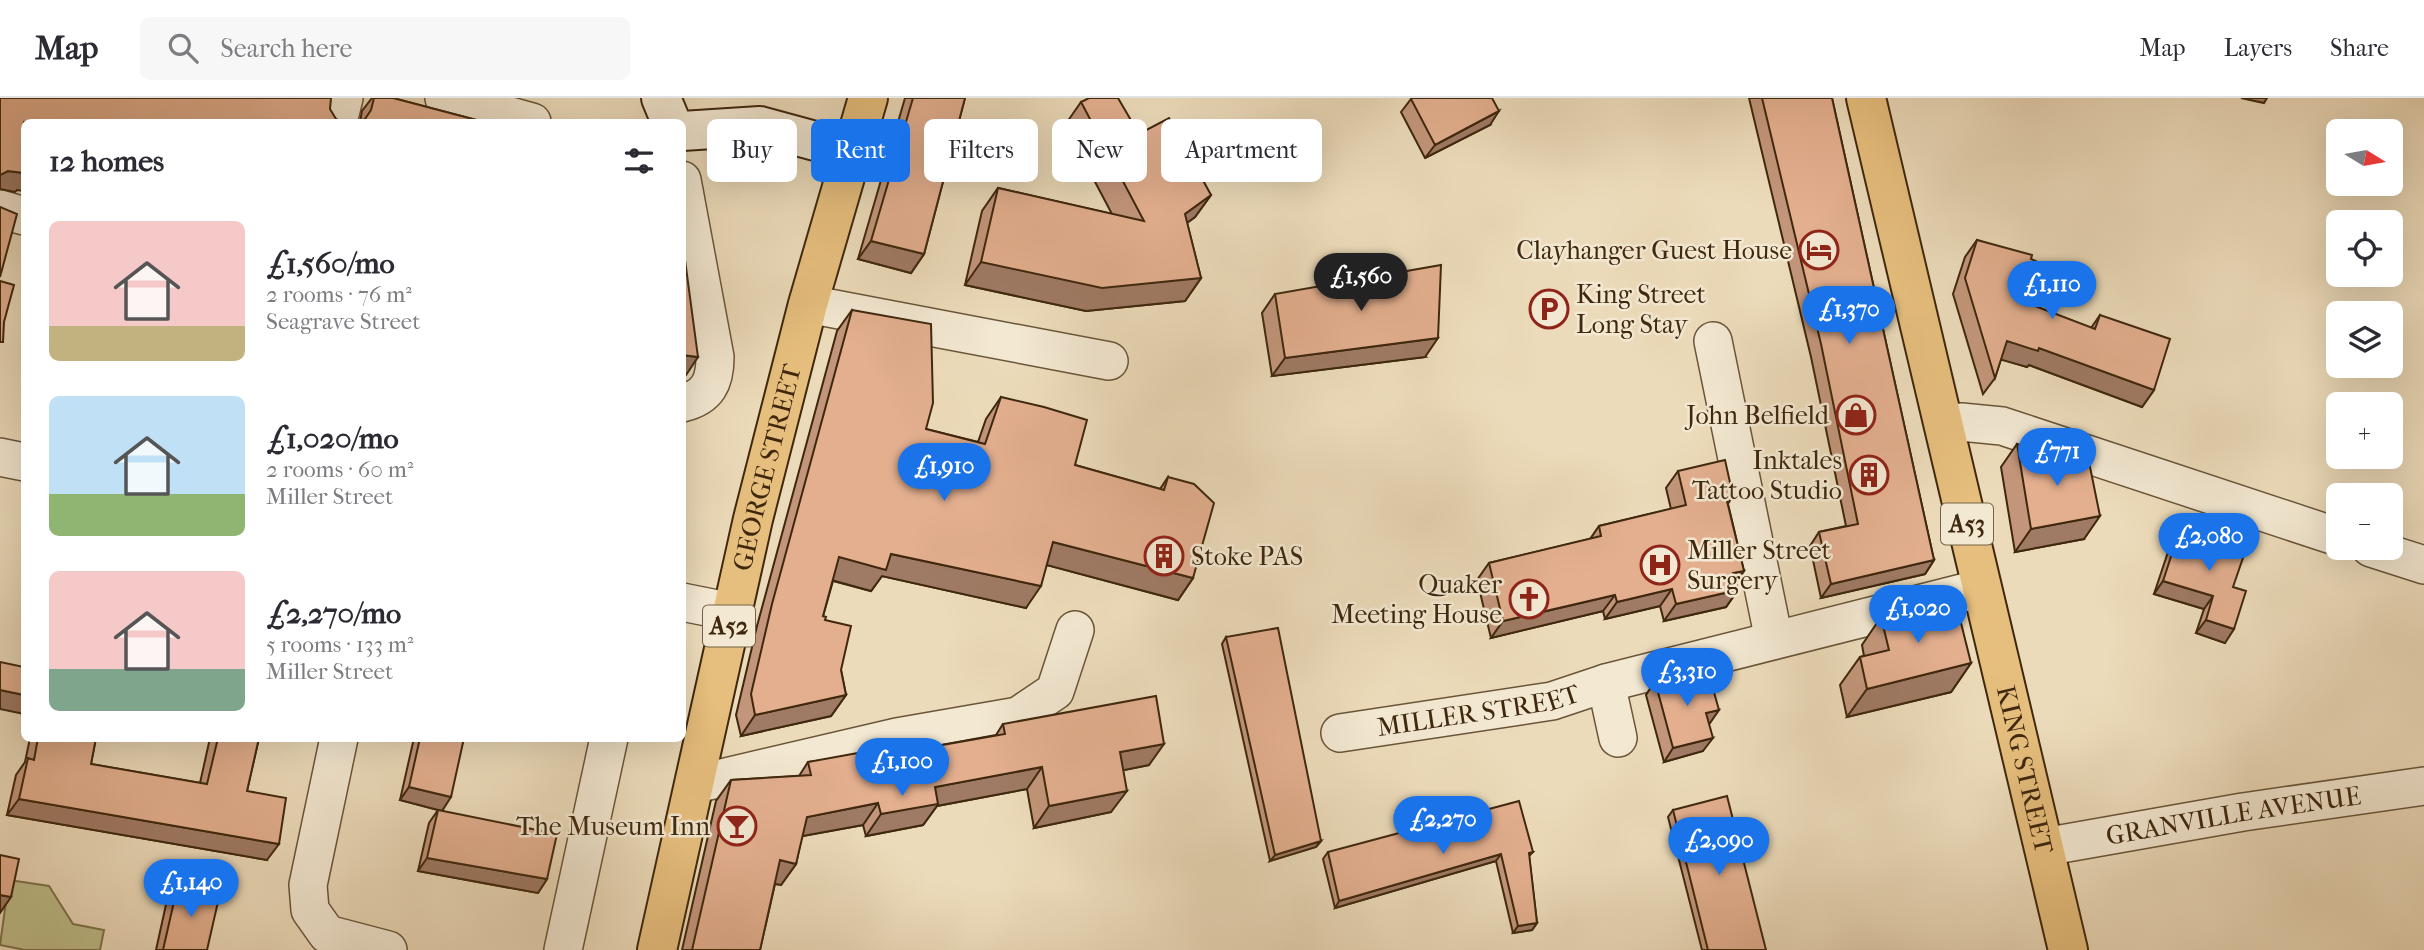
<!DOCTYPE html>
<meta charset="utf-8">
<style>
:root{--surface:#fff;--page:#f7f7f7;--text:#2b2b33;--muted:#7c7c81;--line:#e1e1e2;--accent:#1a73e8}
body{margin:0;font-family:"IM FELL French Canon",serif;background:var(--page);color:var(--text);height:100vh;display:flex;flex-direction:column;font-size:26px;white-space:nowrap}
*{box-sizing:border-box;margin:0}
p{font-size:23px;color:var(--muted)}
.icon{flex:none;width:38px;height:38px;fill:none;stroke:currentColor;stroke-width:2;stroke-linecap:round;stroke-linejoin:round}
.map{position:relative;flex:1;overflow:hidden}
.panel{position:absolute;left:21px;top:21px;width:665px;height:623px;display:flex;flex-direction:column;background:var(--surface);border-radius:10px;box-shadow:0 7px 28px #0002}
.panel>*{flex:none}
.top-card{position:absolute;left:707px;top:21px;width:665px;height:63px;display:flex;gap:14px}
.needle{width:46px;rotate:101deg}
.buttons{position:absolute;left:2326px;top:21px;display:grid;gap:14px}
.buttons a{display:grid;place-items:center;width:77px;height:77px;border-radius:10px;background:var(--surface);box-shadow:0 7px 28px #0002;font-size:35px}
.price{position:absolute;translate:-50% -60px;padding:0 16px;border-radius:24px;background:var(--accent);color:#fff;font-size:23px;line-height:46px;filter:drop-shadow(0 2px 4px #0008)}
.price::after{content:'';position:absolute;left:50%;top:42px;width:21px;height:16px;margin-left:-10px;background:inherit;clip-path:polygon(0 0,100% 0,50% 100%)}
.price.active{background:#222;color:#fff}
ul{padding:0;list-style:none}
li{display:flex;align-items:center;gap:21px;height:175px;padding:0 28px}
li span{display:grid;place-items:center;flex:none;width:196px;height:140px;border-radius:10px;color:#555}
li>.icon{margin-inline-start:auto}
span .icon{width:84px;height:84px;fill:#fffc;stroke-width:1}
li b{font-size:30px}
h2{display:flex;justify-content:space-between;align-items:center;height:84px;padding:0 28px;font-size:30px}
.tag{padding:0 24px;border-radius:10px;background:var(--surface);box-shadow:0 7px 28px #0002;font-size:24px;line-height:63px}
.tag.active{background:var(--accent);color:#fff}
header{display:flex;align-items:center;gap:42px;box-sizing:border-box;height:98px;padding:0 35px;background:var(--surface);border-bottom:2px solid var(--line)}
header strong{font-size:33px}
nav{display:flex;gap:38px;margin-inline-start:auto;font-size:24px}
.search{width:490px;height:63px;background:var(--page);display:flex;align-items:center;gap:18px;box-sizing:border-box;padding:0 24px;border-radius:10px;color:var(--muted);font-size:26px}
.map>svg:first-child{display:block}
</style>
<header>
<strong>Map</strong>
<div class="search"><svg class="icon" aria-label="search" viewBox="0 0 24 24"><circle cx="10" cy="10" r="6"/><path d="M15 15l6 6"/></svg>Search here</div>
<nav><a>Map</a><a>Layers</a><a>Share</a></nav>
</header>
<div class="map">
<svg width="2424" height="852" viewBox="0 0 2424 852">
<rect width="100%" height="100%" fill="#ecdbba"/>
<filter id="stains"><feTurbulence type="fractalNoise" baseFrequency=".00286" numOctaves="4"/><feColorMatrix values="0 0 0 0 .2 0 0 0 0 .09 0 0 0 0 .02 0 0 0 .5 -.17"/></filter>
<radialGradient id="worn" r=".72"><stop offset=".6" stop-color="#630" stop-opacity="0"/><stop offset="1" stop-color="#630" stop-opacity=".3"/></radialGradient>
<path fill="#bfbe8b" stroke="#7f734c" stroke-width="2" d="M9,782l40,6 24,38 31,6 -4,20h-75l-25,-5z"/>
<g fill="none" stroke-linecap="round" stroke-linejoin="round">
<defs>
<g id="street">
<path d="M444,0l88,24"/>
<path d="M338,24l6,-24"/>
<path d="M682,82l33,177c0,25 -7,40 -33,46"/>
<path d="M0,111l24,7"/>
<path d="M808,206l301,57"/>
<path d="M1713,243l61,299"/>
<path d="M1945,329l16,-5 41,4 336,111"/>
<path d="M0,359l24,5"/>
<path d="M2371,450l53,17"/>
<path d="M682,504l50,10"/>
<path d="M1606,585l12,55"/>
<path id="s1" d="M1340,635l212,-32 54,-18 376,-95"/>
<path d="M339,640l-31,147 2,25 17,24 61,16"/>
<path d="M696,686l201,-47 121,-21 37,-25 20,-61"/>
<path id="s2" d="M2044,749l199,-35 181,-26"/>
<path d="M563,852l46,-212"/>
</g>
<path id="secondary" d="M661,0l10,24
M682,33l78,-5 92,25"/>
<g id="primary">
<path id="s3" d="M657,852l96,-431 55,-215 60,-206"/>
</g>
<g id="highway">
<path id="s4" d="M1866,0l202,852"/>
</g>
</defs>
<use href="#street" stroke="#6a5539" stroke-width="40"/>
<use href="#secondary" stroke="#3f280e" stroke-width="42"/>
<use href="#primary" stroke="#3f280e" stroke-width="42"/>
<use href="#highway" stroke="#3f280e" stroke-width="42"/>
<use href="#street" stroke="#f3e8d2" stroke-width="37"/>
<use href="#secondary" stroke="#f3e8d2" stroke-width="38"/>
<use href="#primary" stroke="#e6be7d" stroke-width="38"/>
<use href="#highway" stroke="#e6be7d" stroke-width="38"/>
</g>
<path fill="#c3967b" stroke="#3f280e" stroke-width="2" d="M372,0h21l91,24h-124l2,-11z
M905,0h60l-41,156 -13,19 -53,-14z
M1749,0h83l102,462 -9,14 -104,24 -11,-52 9,-14 27,-6 -35,-169z
M1411,1l79,26 -65,33 -24,-46z
M1081,4l58,32 72,61 -16,22 -8,6 14,55 -16,23 -99,10 -121,-26 17,-74 16,-23 114,26 -47,-89z
M1977,142l54,19 1,46 59,23 9,-13 54,75 -12,17 -113,-42 -2,2 -26,-8 -6,19 -12,16 -30,-100 12,-37z
M1275,196l150,63 -153,19 -10,-63z
M852,212l74,119 52,13 8,-23 15,-22 74,68 85,24 8,-12 25,101 -15,22 -131,-35 -21,43 -144,-32 -11,15 -38,-10 -10,35 2,4 16,50 5,25 -15,21 -90,20 -5,-21 21,-89 80,-295z
M2017,346l67,95 -69,13 -14,-85z
M1678,373l50,33 16,67 -8,11 2,8 -12,17 -62,14 -4,-15 -55,13 -2,-8 -112,27 -14,-58 12,-17 101,-24 9,-13 72,-17 -5,-21z
M2181,428l52,61 -8,56 -29,-10 8,-24 -50,-15 18,-54z
M1881,519l90,46 -20,29 -104,25 -7,-32 20,-28 4,-1 -2,-11z
M1226,539l95,204 -5,6 -46,14 -48,-217z
M1655,583h44l20,29 -11,13 -5,28 -39,11 -18,-67z
M1003,626l146,41 -26,5 -12,42 -77,16 -7,-39 -90,17 -14,19 -57,11 -3,-11 -61,11 -6,28 -15,21 -6,-1 -15,66h-78l34,-149 15,-21 68,-4 9,-14 117,-14 71,-13z
M30,640h66l-5,26 109,19 10,-45h49l-12,53 20,69 -260,-45 9,-40 9,-13z
M414,640h50l-22,72 105,69 -9,14 -120,-22 11,-48 9,-13 -38,-10z
M1673,712l93,140h-64l-34,-133z
M1328,754h205l-4,4 8,67 -5,7 -19,3 -17,-72 -161,47 -12,-49z
M178,786l29,66h-51l11,-50z"/>
<path fill="#9f7a64" stroke="#3f280e" stroke-width="2" d="M2241,0h26l-3,5z
M1499,13l-9,14 -65,33 10,-13z
M8,73l16,2v18l-7,-1 -2,2 -15,-3v-14z
M1211,97l-16,22 -26,19 16,-22z
M871,143l53,13 -13,19 -53,-14z
M981,164l220,16 -16,23 -99,10 -121,-26z
M1438,240l-13,19 -153,19 13,-18z
M2007,243l32,7 115,42 -12,17 -113,-42 -2,2 -32,-9z
M682,257l16,2 -12,18h-4z
M1733,398l-11,17 4,-16z
M2100,418l-16,23 -69,13 16,-23z
M1053,444l140,36 -15,22 -139,-37z
M891,456l150,32 -15,22 -144,-32 -11,15 -47,-13 15,-21z
M1934,462l-9,14 -104,24 10,-14z
M1744,473l-12,17 1,-15z
M2163,483l50,15 -9,13 -50,-15z
M1672,491l-12,17 -55,13 12,-17z
M1738,492l-12,17 -62,14 12,-17z
M1615,497l-12,16 -112,27 12,-17z
M2206,522l28,9 -9,14 -29,-10z
M1971,565l-20,29 -104,25 20,-28z
M0,592l24,5v19l-24,-5z
M846,597l-15,21 -90,20 14,-21z
M1719,612l-9,13 -14,3 10,-13z
M1713,640l-10,13 -39,11 9,-14z
M1164,646l-15,21 -44,9 15,-22z
M1042,669l-15,22 -90,17 -14,19 -57,11 15,-22 54,-27z
M409,689l42,10 -9,14 -42,-11z
M1127,693l-16,21 -77,16 15,-22z
M19,701l260,45 -12,16 -260,-45z
M878,705l-15,22 -71,13 15,-21z
M1321,743l-5,6 -46,14 5,-6z
M1501,756l-5,7 -161,47 4,-7z
M427,760l120,21 -9,14 -120,-22z
M780,762l16,4 -15,21 -16,-3z
M0,797l11,2 -11,16z
M1537,825l-5,7 -19,3 5,-7z"/>
<path fill="#e3af8f" stroke="#3f280e" stroke-width="2" d="M0,0h331l-1,11 6,10 6,3h-318v51l-16,-2 -8,4z
M374,0h19l91,24h-125l6,-3 6,-9z
M913,0h52l-41,156 -53,-13z
M1089,0h29l21,36 30,-16 42,77 -26,19 16,64 -99,10 -121,-26 17,-74 146,33 -63,-119z
M1412,0h80l7,13 -64,34 -24,-46z
M1762,0h70l102,462 -103,24 -12,-52 39,-8 -37,-180z
M0,109l17,7 -17,63z
M1977,142l55,15 -1,4 9,4 -8,42 63,24 5,-14 70,24 -16,51 -115,-42 -1,3 -31,-10 -12,37 -30,-100z
M682,147h1l15,112 -16,-2z
M1441,167l-3,73 -153,20 -10,-64z
M0,183l14,4 -10,37 -1,20h-3z
M852,212l79,14 2,79 -7,26 59,15 16,-47 43,10 43,13 -12,45 89,25 4,-13 26,7 20,19 -21,75 -140,-36 -12,44 -150,-32 -5,16 -47,-13 -16,59 3,1 -1,3 26,6 -10,44 5,25 -91,20 -4,-21 21,-90z
M2017,346l72,18 11,54 -69,13z
M1725,362l8,36 -7,1 18,74 -11,2 5,17 -62,14 -4,-15 -55,13 -2,-7 -112,26 -14,-58 112,-27 -2,-10 87,-21 -8,-34z
M2181,428l65,23 -13,38 13,4 -12,38 -28,-9 7,-24 -50,-15z
M1955,501l16,64 -104,26 -7,-32 29,-7 -8,-33z
M1278,530l43,213 -46,14 -49,-218z
M0,564l24,5v28l-24,-5z
M1696,573l3,10 11,-3 9,32 -13,3 7,25 -40,10 -18,-67z
M1156,598l8,48 -44,8 7,39 -78,15 -7,-39 -107,20 3,17 -57,10 -3,-11 -71,14 -11,47 -16,-4 -20,90h-68l39,-170 80,-5 -3,-13 116,-21 1,7 80,-14 -2,-10z
M38,640h58l-5,26 116,20 11,-46h41l-12,53 39,7 -7,46 -260,-45 9,-41 6,2z
M420,640h44l-13,59 -42,-10z
M1727,698l39,154h-58l-35,-140z
M1519,703l14,51 -4,1 8,70 -19,3 -17,-72 -162,47 -11,-49z
M438,712l119,24 -10,45 -120,-21z
M0,757l19,4 -8,38 -11,-2z
M178,786l42,9 -13,57h-44z"/>
<defs>
<symbol id="hotel-ring" viewBox="-11 -11 22 22"><circle r="9.5" fill="#f3e8d2" stroke="#8f2418" stroke-width="1.5"/><path d="M-6-4.5h1.5V1H6V5H4.5V3h-9V5H-6ZM-4 0a1.8 1.8 0 1 1 3.6 0ZM.5 0V-2.5h3Q6-2.5 6 0Z" fill="#8f2418"/></symbol>
<symbol id="parking-ring" viewBox="-11 -11 22 22"><circle r="9.5" fill="#f3e8d2" stroke="#8f2418" stroke-width="1.5"/><path d="M-3.5-5.5H1a3.5 3.5 0 0 1 0 7H-1V5.5H-3.5ZM-1-3.4V-.6H.8a1.4 1.4 0 0 0 0-2.8Z" fill="#8f2418"/></symbol>
<symbol id="shop-ring" viewBox="-11 -11 22 22"><circle r="9.5" fill="#f3e8d2" stroke="#8f2418" stroke-width="1.5"/><path d="M-5-2.5h2.3a2.7 3.5 0 0 1 5.4 0H5L5.5 6h-11ZM-1.5-2.5h3a1.5 2.3 0 0 0-3 0Z" fill="#8f2418"/></symbol>
<symbol id="building-ring" viewBox="-11 -11 22 22"><circle r="9.5" fill="#f3e8d2" stroke="#8f2418" stroke-width="1.5"/><path d="M-4-6H4V6H1V3H-1V6H-4ZM-2.5-4.3h1.7v1.8h-1.7ZM.8-4.3h1.7v1.8H.8ZM-2.5-1h1.7V.8h-1.7ZM.8-1h1.7V.8H.8Z" fill="#8f2418"/></symbol>
<symbol id="hospital-ring" viewBox="-11 -11 22 22"><circle r="9.5" fill="#f3e8d2" stroke="#8f2418" stroke-width="1.5"/><path d="M-5-5h3v3.5h4V-5h3V5h-3V1.5h-4V5h-3Z" fill="#8f2418"/></symbol>
<symbol id="church-ring" viewBox="-11 -11 22 22"><circle r="9.5" fill="#f3e8d2" stroke="#8f2418" stroke-width="1.5"/><path d="M-1.2-6h2.4v3.5h3.3v2.4h-3.3V6h-2.4V-.1h-3.3v-2.4h3.3Z" fill="#8f2418"/></symbol>
<symbol id="bar-ring" viewBox="-11 -11 22 22"><circle r="9.5" fill="#f3e8d2" stroke="#8f2418" stroke-width="1.5"/><path d="M-6-5H6L.8 .8V4.5H3.5V6h-7V4.5H-.8V.8Z" fill="#8f2418"/></symbol>
</defs>
<g fill-rule="evenodd">
<use href="#hotel-ring" x="1797" y="130" width="44" height="44"/>
<use href="#parking-ring" x="1527" y="189" width="44" height="44"/>
<use href="#shop-ring" x="1834" y="295" width="44" height="44"/>
<use href="#building-ring" x="1847" y="355" width="44" height="44"/>
<use href="#building-ring" x="1142" y="436" width="44" height="44"/>
<use href="#hospital-ring" x="1638" y="445" width="44" height="44"/>
<use href="#church-ring" x="1507" y="479" width="44" height="44"/>
<use href="#bar-ring" x="715" y="706" width="44" height="44"/>
</g>
<g text-anchor="middle" dominant-baseline="central" stroke-width="5" stroke-linejoin="round" paint-order="stroke">
<g fill="#f3e8d2" stroke="#756249" stroke-width="2">
<rect x="1941" y="405.5" width="52" height="41" rx="5"/>
<rect x="703" y="507.5" width="52" height="41" rx="5"/>
</g>
<g font-size="24" font-weight="bold" fill="#3f280e">
<text x="1967" y="426">A53</text>
<text x="729" y="528">A52</text>
</g>
<g font-size="26" fill="#3f280e" stroke="#f3e8d2" text-anchor="end">
<text x="1792" y="152">Clayhanger Guest House</text>
<text x="1576" y="196" text-anchor="start">King Street<tspan x="1576" dy="30">Long Stay</tspan></text>
<text x="1829" y="317">John Belfield</text>
<text x="1842" y="362">Inktales<tspan x="1842" dy="30">Tattoo Studio</tspan></text>
<text x="1687" y="452" text-anchor="start">Miller Street<tspan x="1687" dy="30">Surgery</tspan></text>
<text x="1191" y="458" text-anchor="start">Stoke PAS</text>
<text x="1502" y="486">Quaker<tspan x="1502" dy="30">Meeting House</tspan></text>
<text x="710" y="728">The Museum Inn</text>
</g>
<g font-size="26" fill="#3f280e" stroke="#f3e8d2">
<text stroke="none"><textPath href="#s3" startOffset="495">GEORGE STREET</textPath></text>
<text stroke="none"><textPath href="#s1" startOffset="140">MILLER STREET</textPath></text>
<text stroke="none"><textPath href="#s4" startOffset="690">KING STREET</textPath></text>
<text stroke="none"><textPath href="#s2" startOffset="192">GRANVILLE AVENUE</textPath></text>
</g>
</g>
<rect width="100%" height="100%" filter="url(#stains)"/>
<rect width="100%" height="100%" fill="url(#worn)"/>
</svg>
<div class="buttons">
<a><svg class="needle" viewBox="-14 -14 28 28"><path d="M0-13l5 13h-10z" fill="#e53935"/><path d="M0 13l5-13h-10z" fill="#7c7c81"/></svg></a>
<a><svg class="icon" aria-label="locate" viewBox="0 0 24 24"><circle cx="12" cy="12" r="6"/><path d="M12 2v4M12 18v4M2 12h4M18 12h4"/></svg></a>
<a><svg class="icon" aria-label="layers" viewBox="0 0 24 24"><path d="M12 4l9 5-9 5-9-5zM3 14l9 5 9-5"/></svg></a>
<a>+</a>
<a>−</a>
</div>
<b class="price active" style="left:1361px;top:215px">£1,560</b>
<b class="price" style="left:2052px;top:223px">£1,110</b>
<b class="price" style="left:1849px;top:248px">£1,370</b>
<b class="price" style="left:2057px;top:390px">£771</b>
<b class="price" style="left:944px;top:405px">£1,910</b>
<b class="price" style="left:2209px;top:475px">£2,080</b>
<b class="price" style="left:1918px;top:547px">£1,020</b>
<b class="price" style="left:1687px;top:610px">£3,310</b>
<b class="price" style="left:902px;top:700px">£1,100</b>
<b class="price" style="left:1443px;top:758px">£2,270</b>
<b class="price" style="left:1719px;top:779px">£2,090</b>
<b class="price" style="left:191px;top:821px">£1,140</b>
<div class="top-card">
<a class="tag">Buy</a>
<a class="tag active">Rent</a>
<a class="tag">Filters</a>
<a class="tag">New</a>
<a class="tag">Apartment</a>
</div>
<section class="panel">
<h2>12 homes<svg class="icon" aria-label="filters" viewBox="0 0 24 24"><path d="M4 7h16M4 17h16"/><circle cx="9" cy="7" r="2"/><circle cx="15" cy="17" r="2"/></svg></h2>
<ul>
<li><span style="background:linear-gradient(#f6c9c9 75%,#c2b280 0)"><svg class="icon" aria-label="home" viewBox="0 0 24 24"><path d="M3 11l9-7 9 7M6 9v11h12V9"/></svg></span><div><b>£1,560/mo</b><p>2 rooms · 76 m²</p><p>Seagrave Street</p></div></li>
<li><span style="background:linear-gradient(#bfe0f5 70%,#8fb573 0)"><svg class="icon" aria-label="home" viewBox="0 0 24 24"><path d="M3 11l9-7 9 7M6 9v11h12V9"/></svg></span><div><b>£1,020/mo</b><p>2 rooms · 60 m²</p><p>Miller Street</p></div></li>
<li><span style="background:linear-gradient(#f6c9c9 70%,#7fa58c 0)"><svg class="icon" aria-label="home" viewBox="0 0 24 24"><path d="M3 11l9-7 9 7M6 9v11h12V9"/></svg></span><div><b>£2,270/mo</b><p>5 rooms · 133 m²</p><p>Miller Street</p></div></li>
</ul>
</section>
</div>
